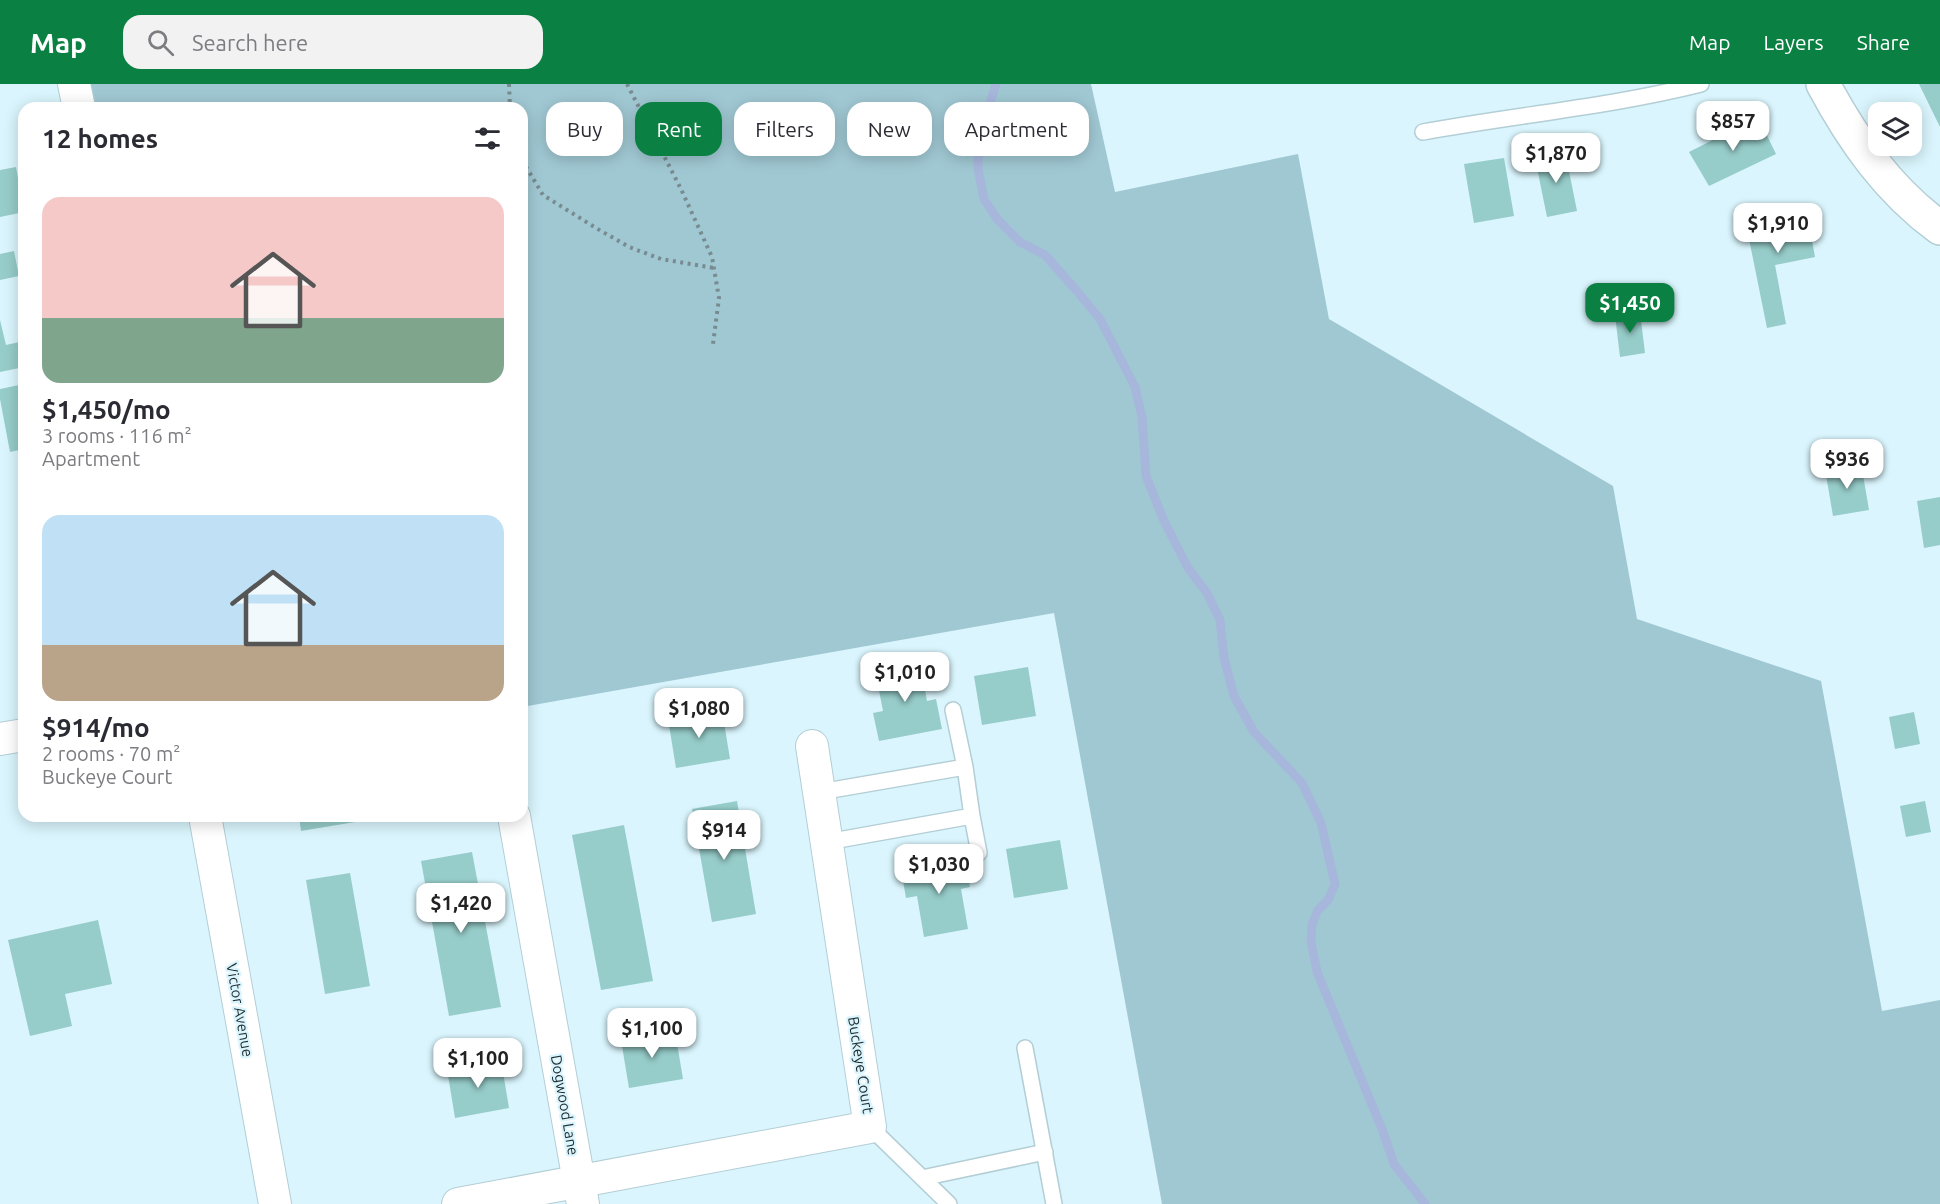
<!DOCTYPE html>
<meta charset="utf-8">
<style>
:root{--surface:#fff;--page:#f2f2f3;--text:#2b2b33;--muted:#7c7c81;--accent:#0b8043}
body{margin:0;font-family:Ubuntu,sans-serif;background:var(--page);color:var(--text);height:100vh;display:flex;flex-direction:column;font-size:22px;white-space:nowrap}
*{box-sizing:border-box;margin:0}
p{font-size:20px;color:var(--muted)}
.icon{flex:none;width:33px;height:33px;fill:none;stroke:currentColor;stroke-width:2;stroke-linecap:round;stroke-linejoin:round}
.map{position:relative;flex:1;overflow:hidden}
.sheet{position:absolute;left:18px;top:18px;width:510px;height:720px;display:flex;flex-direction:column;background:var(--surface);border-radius:18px;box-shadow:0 3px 15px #0003}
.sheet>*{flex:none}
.guide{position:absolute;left:546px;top:18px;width:570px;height:54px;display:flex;gap:12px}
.tools{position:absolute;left:1868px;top:18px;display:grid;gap:12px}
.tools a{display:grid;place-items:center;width:54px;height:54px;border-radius:12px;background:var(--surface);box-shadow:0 3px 15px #0003;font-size:30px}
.price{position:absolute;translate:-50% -51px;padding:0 14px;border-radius:12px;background:#fff;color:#222;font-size:20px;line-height:39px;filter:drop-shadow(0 2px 3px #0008)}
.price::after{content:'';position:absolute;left:50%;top:36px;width:18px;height:14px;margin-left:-9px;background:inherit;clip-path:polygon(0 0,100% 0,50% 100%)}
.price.selected{background:var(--accent);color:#fff}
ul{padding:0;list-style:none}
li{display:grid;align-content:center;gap:12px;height:318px;padding:0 24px}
li span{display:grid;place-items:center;height:186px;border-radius:18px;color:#555}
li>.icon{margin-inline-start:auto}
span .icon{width:108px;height:108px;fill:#fffc;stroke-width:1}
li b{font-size:26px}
h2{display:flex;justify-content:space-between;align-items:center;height:72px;padding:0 24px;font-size:26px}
.tag{padding:0 21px;border-radius:18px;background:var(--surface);box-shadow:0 3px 15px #0003;font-size:21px;line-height:54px}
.tag.selected{background:var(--accent);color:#fff}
header{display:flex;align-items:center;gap:36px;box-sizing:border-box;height:84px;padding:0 30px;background:var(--accent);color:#fff}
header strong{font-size:28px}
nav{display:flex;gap:33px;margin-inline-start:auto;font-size:21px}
.search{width:420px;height:54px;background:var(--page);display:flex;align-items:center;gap:15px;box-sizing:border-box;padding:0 21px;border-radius:18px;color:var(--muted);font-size:22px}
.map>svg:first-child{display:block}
</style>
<header>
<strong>Map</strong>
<div class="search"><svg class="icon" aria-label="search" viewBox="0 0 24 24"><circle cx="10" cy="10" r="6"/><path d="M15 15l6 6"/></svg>Search here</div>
<nav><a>Map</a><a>Layers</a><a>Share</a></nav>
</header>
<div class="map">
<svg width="1940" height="1120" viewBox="0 0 1940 1120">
<rect width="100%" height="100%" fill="#daf5fd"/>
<path fill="#a0c8d3" d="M74,0h1017l24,108 183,-38 31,165 284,167 24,133 184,62 61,330 58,-11v204h-778l-108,-591 -532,94v-599h-443z"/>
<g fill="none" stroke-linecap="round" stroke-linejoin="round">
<path stroke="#a7b7dc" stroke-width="9" d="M996,0l-17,55 -1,30 6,30 13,20 23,23 25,13 32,36 23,28 35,68 7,30 4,59 18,45 24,47 19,25 13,27 4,38 10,38 20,36 48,51 19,40 14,61 -7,16 -10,10 -6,14 -1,17 6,31 65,157 12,35 31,40"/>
</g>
<path fill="#96ccc9" d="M1919,0h21v43z
M1758,33l18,37 -67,32 -20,-34z
M1565,67l12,60 -30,6 -12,-59z
M1504,74l10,58 -40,7 -10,-59z
M16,83l8,45 -24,5v-47z
M1806,123l9,50 -40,8 11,59 -19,4 -22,-109z
M14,167l5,25 -19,4v-26z
M1640,228l5,41 -25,4 -5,-42z
M0,236l6,25 18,-4v26l-24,5z
M24,300v65l-14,3 -10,-53v-10z
M1861,379l8,47 -36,6 -8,-47z
M1940,413v48l-16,3 -7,-47z
M920,578l7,39 9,-2 6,30 -63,12 -6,-28 10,-2 -8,-41z
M1028,583l8,49 -54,9 -8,-49z
M722,626l8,49 -54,9 -8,-49z
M1914,628l6,32 -25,5 -6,-32z
M737,717l19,113 -44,8 -20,-113z
M1925,717l6,31 -25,5 -6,-31z
M299,732h55l1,6 -54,9z
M624,741l29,156 -52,9 -29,-155z
M1060,756l8,49 -54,9 -8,-49z
M472,768l29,155 -52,9 -28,-155z
M964,773l6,30 -9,2 7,40 -44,8 -7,-41 -11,2 -5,-29z
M350,789l20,113 -45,8 -19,-114z
M98,836l14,64 -47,10 7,32 -42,10 -22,-96z
M675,947l8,48 -54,9 -8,-48z
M501,976l8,48 -54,10 -8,-49z"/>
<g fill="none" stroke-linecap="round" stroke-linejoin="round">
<defs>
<path id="lane" d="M1423,48c92,-17 186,-25 278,-48
M953,626l12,57
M820,708l145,-25 7,49 -145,26
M972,732l7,37
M1025,964l29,156
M870,1043l79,77
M922,1094l123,-26"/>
<path id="street" d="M74,0l5,24
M0,655l24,-4
M205,732l70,388
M514,732l69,388
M458,1120l412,-77 -58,-381"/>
<path id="primary" d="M1823,0c30,56 65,106 117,144"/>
</defs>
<use href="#lane" stroke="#b3ced5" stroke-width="18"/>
<use href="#street" stroke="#b3ced5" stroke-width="34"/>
<use href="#primary" stroke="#b3ced5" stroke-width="36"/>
<path stroke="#788b90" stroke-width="4" stroke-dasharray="3 4.5" stroke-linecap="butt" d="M509,0l1,24
M627,0l54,105 31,68 7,41 -6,46
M522,76l21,35 53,33 33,19 32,12 53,9"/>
<use href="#lane" stroke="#fff" stroke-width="15"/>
<use href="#street" stroke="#fff" stroke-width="32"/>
<use href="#primary" stroke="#fff" stroke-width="33"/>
</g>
<g text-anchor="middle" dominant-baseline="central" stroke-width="4.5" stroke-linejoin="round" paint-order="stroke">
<g font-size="15" fill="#1f2a2d" stroke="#daf5fd">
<text transform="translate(240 926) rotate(80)">Victor Avenue</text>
<text transform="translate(861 981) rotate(81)">Buckeye Court</text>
<text transform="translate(565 1021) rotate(80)">Dogwood Lane</text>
</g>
</g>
</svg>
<div class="tools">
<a><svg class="icon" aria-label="layers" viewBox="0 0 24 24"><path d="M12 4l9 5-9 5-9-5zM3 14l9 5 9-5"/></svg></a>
</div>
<b class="price" style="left:1733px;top:68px">$857</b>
<b class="price" style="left:1556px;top:100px">$1,870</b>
<b class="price" style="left:1778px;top:170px">$1,910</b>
<b class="price selected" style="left:1630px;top:250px">$1,450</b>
<b class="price" style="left:1847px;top:406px">$936</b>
<b class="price" style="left:905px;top:619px">$1,010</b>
<b class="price" style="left:699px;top:655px">$1,080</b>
<b class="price" style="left:724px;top:777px">$914</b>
<b class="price" style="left:939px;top:811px">$1,030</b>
<b class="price" style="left:461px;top:850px">$1,420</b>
<b class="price" style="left:652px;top:975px">$1,100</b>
<b class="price" style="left:478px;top:1005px">$1,100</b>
<div class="guide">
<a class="tag">Buy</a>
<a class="tag selected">Rent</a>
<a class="tag">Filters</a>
<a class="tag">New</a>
<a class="tag">Apartment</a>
</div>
<section class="sheet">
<h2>12 homes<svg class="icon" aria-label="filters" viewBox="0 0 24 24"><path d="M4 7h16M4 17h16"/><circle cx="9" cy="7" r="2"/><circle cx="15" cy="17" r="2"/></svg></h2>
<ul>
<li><span style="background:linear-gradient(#f6c9c9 65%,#7fa58c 0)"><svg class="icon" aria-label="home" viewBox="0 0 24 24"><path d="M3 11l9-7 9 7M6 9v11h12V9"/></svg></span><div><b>$1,450/mo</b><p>3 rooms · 116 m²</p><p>Apartment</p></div></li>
<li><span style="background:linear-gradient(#bfe0f5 70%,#b9a48a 0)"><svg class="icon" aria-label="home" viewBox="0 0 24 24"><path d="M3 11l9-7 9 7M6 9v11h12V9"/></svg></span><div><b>$914/mo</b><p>2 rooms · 70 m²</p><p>Buckeye Court</p></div></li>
</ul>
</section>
</div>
